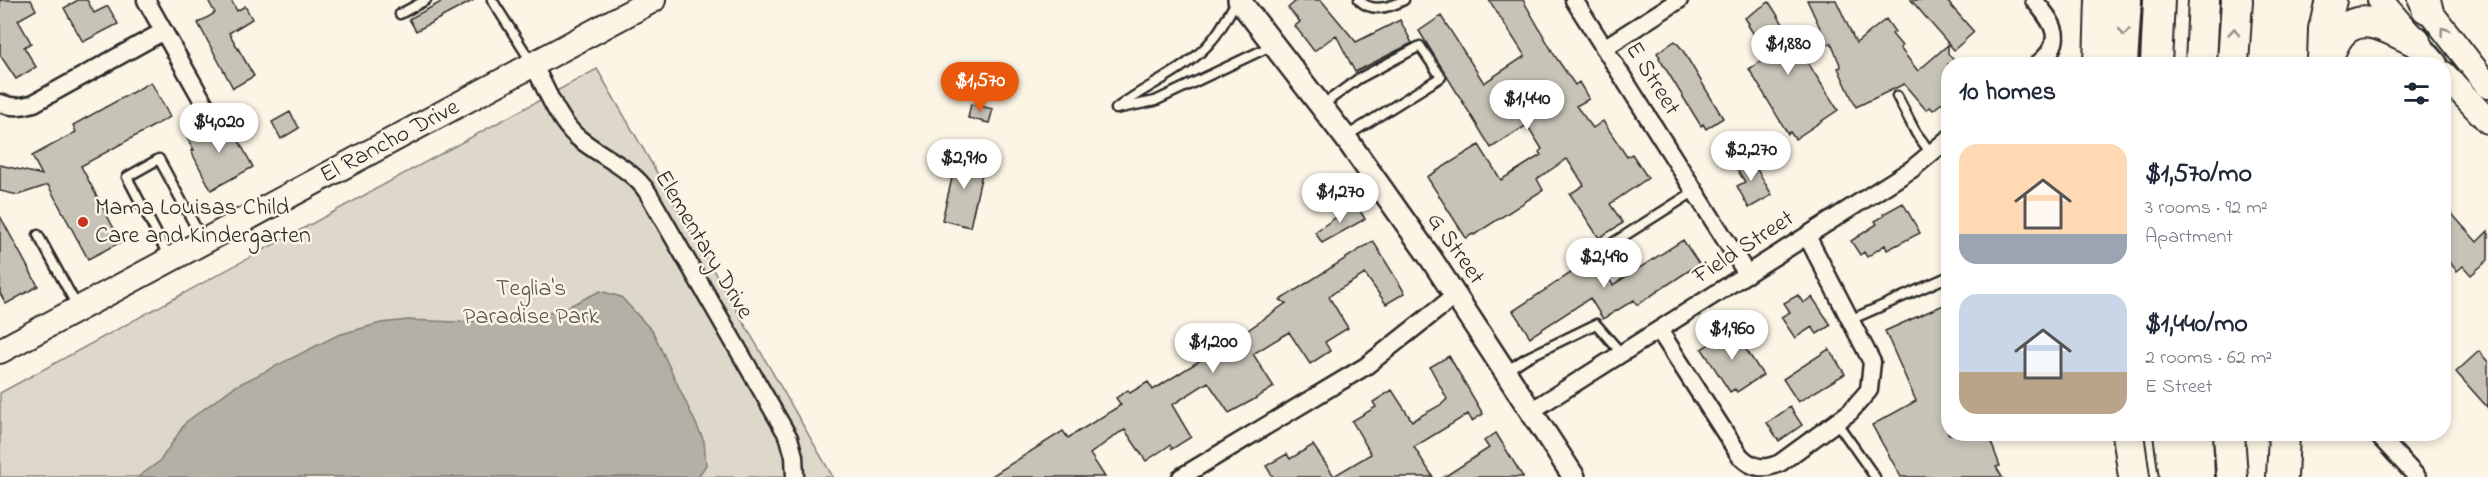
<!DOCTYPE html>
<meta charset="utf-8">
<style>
:root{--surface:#fff;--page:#f2f2f3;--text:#1f2937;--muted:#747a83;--accent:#ea580c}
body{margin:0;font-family:"Indie Flower",sans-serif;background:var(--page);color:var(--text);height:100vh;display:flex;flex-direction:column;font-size:22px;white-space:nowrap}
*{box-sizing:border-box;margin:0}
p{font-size:20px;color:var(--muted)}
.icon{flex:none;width:33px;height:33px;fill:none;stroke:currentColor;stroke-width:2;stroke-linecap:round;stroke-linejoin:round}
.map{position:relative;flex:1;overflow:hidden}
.drawer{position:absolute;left:1941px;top:57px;width:510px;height:384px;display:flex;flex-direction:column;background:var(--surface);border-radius:24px;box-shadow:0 3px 9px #0003}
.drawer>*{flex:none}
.price{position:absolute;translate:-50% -51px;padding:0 14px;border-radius:21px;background:#fff;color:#222;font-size:20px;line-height:39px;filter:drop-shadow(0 2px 3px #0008)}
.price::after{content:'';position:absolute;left:50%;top:36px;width:18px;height:14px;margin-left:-9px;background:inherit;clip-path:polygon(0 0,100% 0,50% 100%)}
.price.selected{background:var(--accent);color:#fff}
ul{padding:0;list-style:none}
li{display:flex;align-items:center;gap:18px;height:150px;padding:0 18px}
li span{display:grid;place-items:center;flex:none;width:168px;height:120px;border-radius:18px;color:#555}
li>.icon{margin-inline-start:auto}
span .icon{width:72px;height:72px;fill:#fffc;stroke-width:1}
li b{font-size:26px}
h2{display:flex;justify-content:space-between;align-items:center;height:72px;padding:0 18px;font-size:26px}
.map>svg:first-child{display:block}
</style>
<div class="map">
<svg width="2488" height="477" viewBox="0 0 2488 477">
<rect width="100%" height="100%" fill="#fcf5e5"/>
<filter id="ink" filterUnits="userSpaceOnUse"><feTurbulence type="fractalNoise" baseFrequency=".0167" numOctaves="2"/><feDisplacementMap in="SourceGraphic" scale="12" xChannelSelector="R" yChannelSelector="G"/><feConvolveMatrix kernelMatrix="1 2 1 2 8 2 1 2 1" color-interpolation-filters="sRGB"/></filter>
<g filter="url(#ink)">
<path fill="#ded8ca" stroke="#84827a" stroke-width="1.5" d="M597,69l236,408h-833v-84z"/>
<path fill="#b4b0a5" stroke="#7d7b74" stroke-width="1.5" d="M600,291l21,6 32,35 51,109 2,24 -8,12h-560l22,-16 26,-39 48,-35 104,-52 43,-12 27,-3 49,2 59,-3 47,-10z"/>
<path fill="#c8c3b7" stroke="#2b2b2b" stroke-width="1.5" d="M0,0h31l5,10 -18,10 13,23 -7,4 12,20 -20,12 -16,-24z
M78,0h9l7,13 14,-7 10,18 -35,18 -19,-34z
M208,0h23l6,11 8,-5 7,13 -23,14 25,43 -21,12 -35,-65 17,-10z
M445,0h29l-58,31 -7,-12z
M1297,0h24l35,42 44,-22 12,23 -57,29 -19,-37 -22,16 -19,-25 5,-4 -12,-14z
M1489,0h34l32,56 20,29 4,-3 10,17 -13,7 17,22 10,-7 24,36 5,-3 16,24 -38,26 13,19 -24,15 -29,-44 14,-9 -17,-26 -30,20 6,11 -69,45 -1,-1 -7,4 -39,-61 52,-32 22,35 40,-25 -2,-3 3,-3 -15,-24 -36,23 -72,-117 22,-15 43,67 41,-27z
M1807,0h29l20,43 30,-24 9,13 -3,2 10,12 -2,2 18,23 30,-26v9l10,10h-10v34l-15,12 -3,-3 -4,3 -22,-26 -48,23 -18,-39 3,-1 -10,-24 -3,2z
M1911,0h35l28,32 -20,18z
M1769,2l69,108 -43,29 -5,-7 -2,2 -39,-65 19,-12 -20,-32 1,-1 -4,-6z
M1675,41l7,8 41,69 -17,11 -3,-5 -2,2 -42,-68 1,-1 -3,-4z
M151,82l19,35 -89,49 40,76 -33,17 -40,-74 -30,10 -18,-4v-26l42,10 -10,-19 44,-24 -3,-7z
M971,104l22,5 -4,14 -21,-5z
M290,112l9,16 -18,11 -9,-17z
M223,118l7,13 3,-1 20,37 -42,23 -20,-39 3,-1 -7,-12z
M958,153l27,7 -15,67 -28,-7z
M1748,154l24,41 -23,13 -12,-22 8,-4 -12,-19z
M1903,203l17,30 -33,17 -2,-5 -18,12 -3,-5 -4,3 -9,-14 26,-17 -2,-3 9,-5 -1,-2z
M2444,205l33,37 11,-11v29l-17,15 -8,-9 -6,5 -13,-15z
M1357,206l8,13 -43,24 -7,-11 36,-25 1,2z
M0,216l38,70 -32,18 -6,-11z
M1683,240l16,24 -62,41 -3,-5 -31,19 -13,-21 -60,39 -17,-26 82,-54 18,28z
M1373,241l32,52 -19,11 -21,-30 -30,18 -6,5 19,31 -23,14 5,9 -20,13 -21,-32 -36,22 21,33 -21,13 -24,13 -21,-31 -36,23 19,32 -19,12 -2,-4 -24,16 -21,-31 -6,3 -29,21 15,23h-115l73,-46 5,7 53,-33 -5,-7 12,-8 2,3 18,-11 5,8 51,-32 -5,-7 30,-18 5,7 52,-37 -6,-3z
M1798,295l5,8 9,-6 19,28 -14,9 -5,-7 -17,11 -14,-21 9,-5 -6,-9z
M1948,303v131h40l12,32 -4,1 6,10h-101l-29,-52 44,-24 -31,-70z
M1732,328l31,47 -26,17 -2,-3 -5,3 -28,-43z
M1829,349l16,25 -47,28 -15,-23z
M2479,351l9,11v46l-32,-36z
M1449,356l34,58 -11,7 -4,-7 -54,33 19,30h-160l-7,-11 21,-12 3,5 23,-14 21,31 37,-22 -19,-33 24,-14 -3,-5 19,-12 20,31 30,-17 5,-5 -17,-32z
M1790,407l12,18 -23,16 -12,-18z
M1496,433l27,44h-79l45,-29 -5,-7z"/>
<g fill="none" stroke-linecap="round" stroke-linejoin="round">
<defs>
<path id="service" d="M492,0l40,63
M1359,0c13,13 30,8 45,0
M400,14l26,-14
M1897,96l19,37 15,20
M1321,106l37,-27 62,-33 21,31 -96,60
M1117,108c29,-23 71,-38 95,-68 10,-11 17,-27 25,-40
M1116,109l39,-8 118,-56
M38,235l39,71
M1605,248l90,-57
M169,257l-42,-80 32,-18 43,80
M1850,320l95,-42
M1506,371l20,-13 70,-34 26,30
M1837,423l38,54"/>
<path id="minor" d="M146,0l63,112
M1574,0l173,274
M2034,0c20,24 33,40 4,64
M1604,48l75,-48
M533,64c13,24 23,53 43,72 23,20 55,31 72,57l141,245 5,18 1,21
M0,103c12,5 22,4 34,0l130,-72
M1659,330l81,126c13,13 24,14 40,7l70,-51 19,-22 3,-28 -65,-126
M1531,411l381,-242 36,-30
M2377,434l40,43
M1181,477l185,-111 90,-71"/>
<path id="tertiary" d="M1239,0l106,137 87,123 142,217"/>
<path id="secondary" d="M2380,0l55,64
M2421,0l67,86
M2444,74l44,47
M0,351l653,-351"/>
<path id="motorway" d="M2425,0l2,8
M2323,59l1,-30 7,-29
M2099,64l2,-64
M2122,64l4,-64
M2156,64l3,-64
M2201,64l3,-64
M2233,64l4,-64
M2324,64c5,-9 9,-22 16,-30 21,-25 52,-4 75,7
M2128,434l6,43
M2169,434l6,43
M2197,434l2,43
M2229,434l3,43
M2282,477l2,-43"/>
</defs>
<use href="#service" stroke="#2b2b2b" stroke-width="13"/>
<use href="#minor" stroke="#2b2b2b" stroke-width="21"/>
<use href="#tertiary" stroke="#2b2b2b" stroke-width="26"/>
<use href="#secondary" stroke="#2b2b2b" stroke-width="28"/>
<use href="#motorway" stroke="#2b2b2b" stroke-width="34"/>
<use href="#service" stroke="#fcf5e5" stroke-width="8"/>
<use href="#minor" stroke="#fcf5e5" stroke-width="16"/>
<use href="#tertiary" stroke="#fcf5e5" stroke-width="21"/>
<use href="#secondary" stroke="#fcf5e5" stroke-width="24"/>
<use href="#motorway" stroke="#fcf5e5" stroke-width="30"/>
</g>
<defs><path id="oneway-chevron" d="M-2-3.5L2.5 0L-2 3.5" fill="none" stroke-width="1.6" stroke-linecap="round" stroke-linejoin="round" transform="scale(1.5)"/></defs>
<g stroke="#949088">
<use href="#oneway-chevron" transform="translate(2444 31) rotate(-127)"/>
<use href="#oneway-chevron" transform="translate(2124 32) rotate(94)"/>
<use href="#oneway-chevron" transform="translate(2234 32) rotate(-86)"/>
</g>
</g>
<circle fill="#c8321e" stroke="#fcf5e5" stroke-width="2" cx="83" cy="222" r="6"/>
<g text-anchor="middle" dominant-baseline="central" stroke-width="5" stroke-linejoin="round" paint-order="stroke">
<g font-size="24" fill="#2b2b2b" stroke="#fcf5e5">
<text transform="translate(1652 79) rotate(58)">E Street</text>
<text transform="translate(390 142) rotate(-28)">El Rancho Drive</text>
<text transform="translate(703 245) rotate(59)">Elementary Drive</text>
<text transform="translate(1744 248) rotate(-33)">Field Street</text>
<text transform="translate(1455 249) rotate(55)">G Street</text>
</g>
<g font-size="24" fill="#2b2b2b" stroke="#fcf5e5" text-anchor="start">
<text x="95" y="208">Mama Louisas Child<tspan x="95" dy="28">Care and Kindergarten</tspan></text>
</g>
<g font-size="24" fill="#585653" stroke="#fcf5e5">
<text x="531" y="289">Teglia's<tspan x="531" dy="28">Paradise Park</tspan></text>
</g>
</g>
</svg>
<b class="price" style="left:1788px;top:76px">$1,880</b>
<b class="price selected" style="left:980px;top:113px">$1,570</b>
<b class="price" style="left:1527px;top:131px">$1,440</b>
<b class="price" style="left:219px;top:154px">$4,020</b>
<b class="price" style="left:1751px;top:182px">$2,270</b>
<b class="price" style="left:964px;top:190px">$2,910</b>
<b class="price" style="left:1340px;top:224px">$1,270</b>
<b class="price" style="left:1604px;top:289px">$2,490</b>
<b class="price" style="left:1732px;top:361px">$1,960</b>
<b class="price" style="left:1213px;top:374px">$1,200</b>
<section class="drawer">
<h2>10 homes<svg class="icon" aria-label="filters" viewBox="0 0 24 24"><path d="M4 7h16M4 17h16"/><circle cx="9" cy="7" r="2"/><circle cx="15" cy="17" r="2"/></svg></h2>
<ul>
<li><span style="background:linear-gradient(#ffd9b3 75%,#9aa5b1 0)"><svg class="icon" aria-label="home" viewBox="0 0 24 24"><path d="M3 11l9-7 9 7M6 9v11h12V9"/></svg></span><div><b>$1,570/mo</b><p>3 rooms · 92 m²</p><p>Apartment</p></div></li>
<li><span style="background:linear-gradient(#c9d6e8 65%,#b9a48a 0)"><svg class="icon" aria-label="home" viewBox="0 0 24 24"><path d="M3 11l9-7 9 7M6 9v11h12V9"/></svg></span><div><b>$1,440/mo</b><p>2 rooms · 62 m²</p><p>E Street</p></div></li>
</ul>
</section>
</div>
